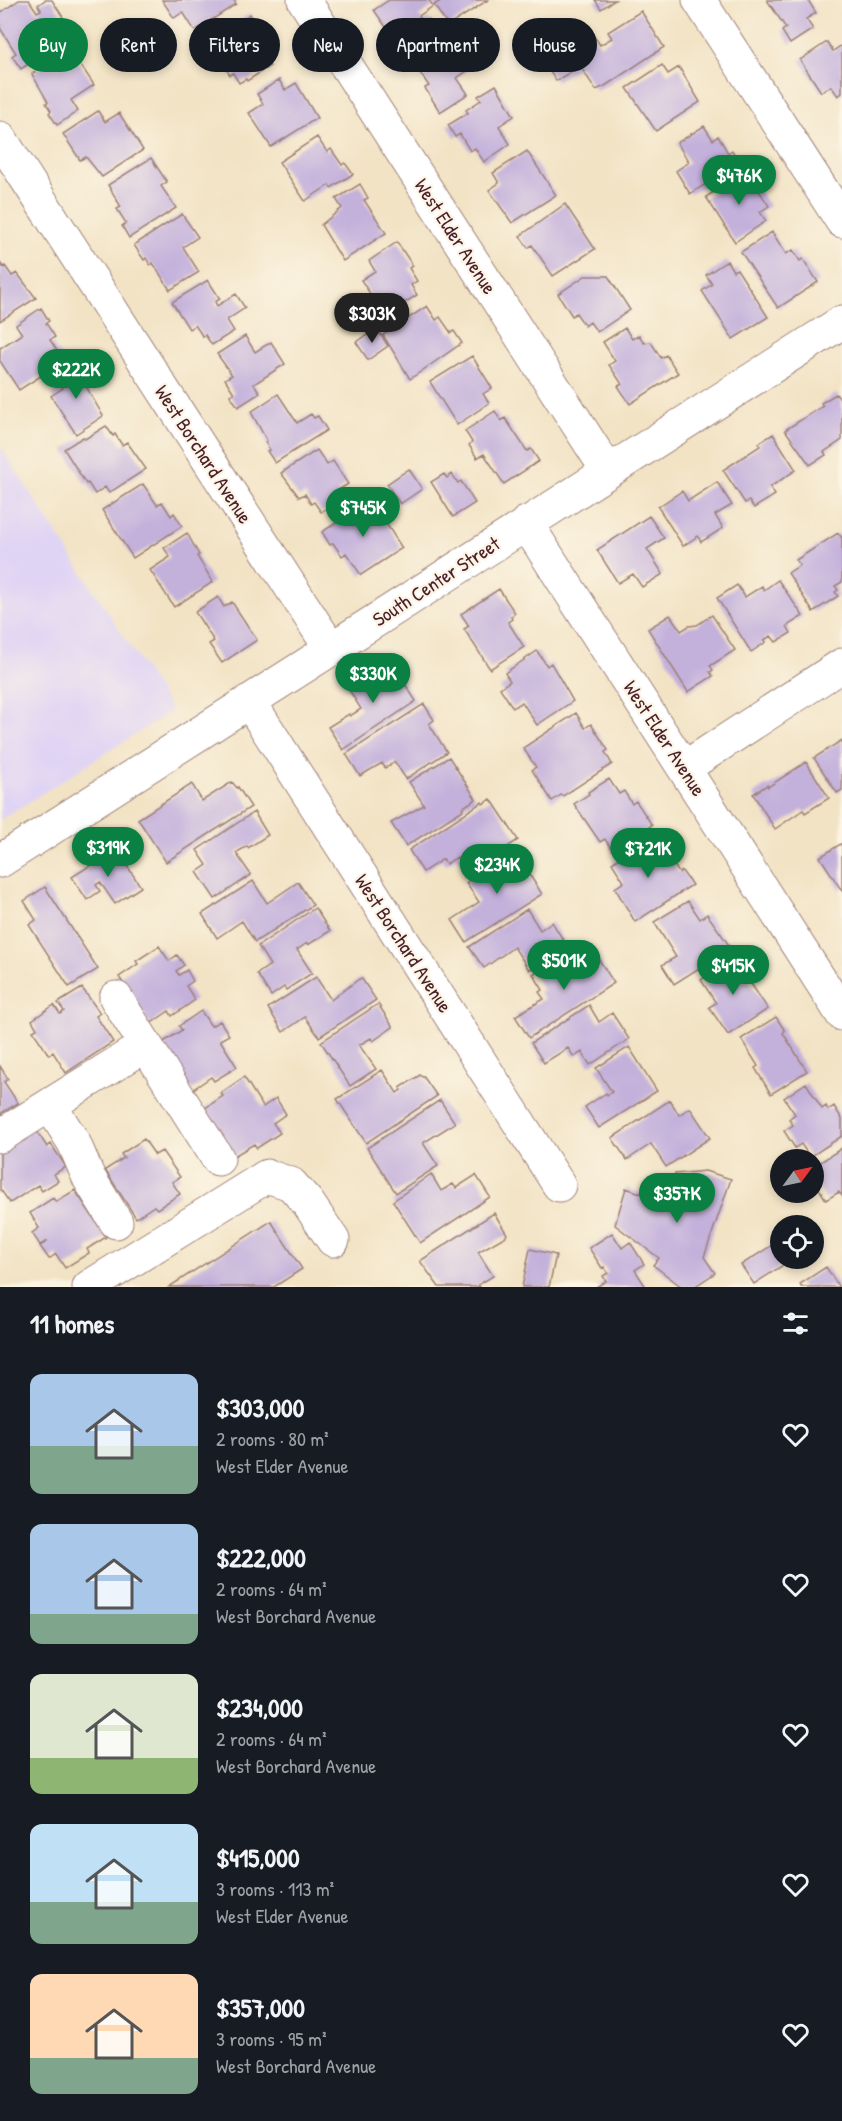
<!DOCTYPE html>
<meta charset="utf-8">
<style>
:root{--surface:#171b24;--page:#20242c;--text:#f1f3f6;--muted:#9ea1a6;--accent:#0b8043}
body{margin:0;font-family:"Patrick Hand",sans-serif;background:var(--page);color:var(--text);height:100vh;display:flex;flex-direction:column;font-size:22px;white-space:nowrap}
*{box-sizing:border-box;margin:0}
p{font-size:20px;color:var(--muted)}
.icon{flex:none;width:33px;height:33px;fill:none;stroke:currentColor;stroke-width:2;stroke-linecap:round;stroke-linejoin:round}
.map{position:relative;height:1287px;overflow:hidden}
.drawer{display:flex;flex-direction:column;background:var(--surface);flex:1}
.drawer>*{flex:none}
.hud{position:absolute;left:18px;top:18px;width:807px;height:54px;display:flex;gap:12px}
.needle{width:39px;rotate:57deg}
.controls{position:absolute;left:770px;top:1149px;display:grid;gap:12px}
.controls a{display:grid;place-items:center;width:54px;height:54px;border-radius:50%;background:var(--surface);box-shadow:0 3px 9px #0003;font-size:30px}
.price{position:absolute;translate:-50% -51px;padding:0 14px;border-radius:21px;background:var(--accent);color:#fff;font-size:20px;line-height:39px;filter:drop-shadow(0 2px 3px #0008)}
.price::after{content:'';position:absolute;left:50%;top:36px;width:18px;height:14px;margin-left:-9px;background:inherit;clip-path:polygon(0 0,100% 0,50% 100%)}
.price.selected{background:#222;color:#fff}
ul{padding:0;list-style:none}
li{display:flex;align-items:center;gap:18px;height:150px;padding:0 30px}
li span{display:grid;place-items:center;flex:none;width:168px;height:120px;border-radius:12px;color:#555}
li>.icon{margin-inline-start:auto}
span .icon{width:72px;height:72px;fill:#fffc;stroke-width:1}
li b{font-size:26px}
h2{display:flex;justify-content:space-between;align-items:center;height:72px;padding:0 30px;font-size:26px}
.tag{padding:0 21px;border-radius:27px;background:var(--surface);box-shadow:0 3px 9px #0003;font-size:21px;line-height:54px}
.tag.selected{background:var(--accent);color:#fff}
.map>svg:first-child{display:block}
</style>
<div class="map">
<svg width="842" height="1287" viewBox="0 0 842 1287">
<rect width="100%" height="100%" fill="#fcf5e5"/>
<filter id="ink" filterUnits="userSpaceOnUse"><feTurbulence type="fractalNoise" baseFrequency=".0167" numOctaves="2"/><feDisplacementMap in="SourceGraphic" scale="12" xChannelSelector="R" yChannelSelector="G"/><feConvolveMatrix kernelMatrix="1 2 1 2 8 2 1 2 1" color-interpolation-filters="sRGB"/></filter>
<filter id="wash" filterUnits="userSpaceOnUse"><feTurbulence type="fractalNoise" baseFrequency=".008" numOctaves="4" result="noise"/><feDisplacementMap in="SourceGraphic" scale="24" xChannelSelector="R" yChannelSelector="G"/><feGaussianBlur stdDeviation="1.35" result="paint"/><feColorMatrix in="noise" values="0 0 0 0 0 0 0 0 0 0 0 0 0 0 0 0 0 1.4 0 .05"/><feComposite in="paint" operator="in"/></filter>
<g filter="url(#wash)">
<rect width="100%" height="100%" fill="#f2e3c5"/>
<path fill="#e0d4f4" d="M0,446l172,265 -172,109z"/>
<g id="blocks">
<path fill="#c3b0db" d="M19,0h10l8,12 4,-2 -3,-5 7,-5h7l16,25 -3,2 6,9 -50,33 -9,-13 4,-3 -16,-25v-15z
M162,0h72l2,4 -41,27 -12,-19 -9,6z
M389,0h40l4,6 -14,10 5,7 5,-4 9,14 -25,16 -7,-10 -5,4 -8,-12 -3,2 -16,-23z
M442,0h46l-40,26 -14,-21z
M595,0h20l-14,9z
M767,0h41l8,13 -10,6 7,10 -23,15 -8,-13 4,-3z
M641,11l23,36 -59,39 -9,4 -16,-24 -24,15 -15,-23 47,-31 12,18 12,-7 -4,-6z
M250,14l15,24 -3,2 8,12 -6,4 6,10 -23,15 -1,-2 -7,4 -6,-10 -3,2 -12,-18 14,-9 -10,-16z
M457,37l19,28 -19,13 11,16 -28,18 -15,-24 4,-2 -9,-13 6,-4 -6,-10z
M827,42l6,9 9,-6v48l-4,3 -7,-10 -10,6 -21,-32z
M60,55l5,9 11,-6 18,27 -23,15 7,11 -21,14 -8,-12 2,-2 -5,-8 2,-1 -16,-28z
M662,65l6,9 11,-7 21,35 -44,29 -29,-43z
M279,80l6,10 11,-7 21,35 -46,29 -22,-34 14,-9 -6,-10z
M496,85l18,31 -15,10 11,18 -26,18 -9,-14 -5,3 -10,-17 -5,3 -7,-12 20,-12 -2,-3 15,-10 -3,-4z
M98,111l7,11 14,-9 24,37 -41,27 -16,-20 -6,3 -17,-26z
M704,126l9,14 5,-4 10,17 4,-3 7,13 -49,31 -14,-23 13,-9 -12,-19z
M317,137l10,15 4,-3 11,16 3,-2 8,11 -22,14 -2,-3 -24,16 -26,-39z
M527,151l29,44 -44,28 -23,-33 10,-7 -6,-10z
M151,158l16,24 -6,4 15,22 -47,30 -7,-12 4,-3 -9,-14 4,-2 -13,-22z
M746,171l23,35 -9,6 6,9 -31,21 -29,-45z
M360,184l8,14 -4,2 22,33 -43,28 -22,-36 21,-17 -6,-9z
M565,204l30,45 -42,27 -21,-31 -4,3 -8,-12z
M182,214l16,23 -15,10 16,25 -29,18 -17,-27 -3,2 -4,-7 -2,2 -10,-15z
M772,232l14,22 7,-4 7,11 3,-2 15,23 -40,26 -37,-56z
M397,242l16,24 -4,2 8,13 -6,4 6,10 -38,24 -9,-14 5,-4 -14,-21 14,-9 -6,-10z
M727,261l6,10 4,-2 31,48 -35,22 -31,-48 10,-7 -6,-9z
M0,263l3,4 2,-1 7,10 5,-3 19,25 -36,23z
M585,276h23l22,34 -33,22 -7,-10 -5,4 -9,-13 -4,3 -14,-22z
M208,280l12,19 -5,3 2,4 19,-12 9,14 -18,12 7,11 -22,14 -7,-10 -2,2 -8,-12 -6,4 -17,-27z
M427,306l9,14 4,-3 11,16 3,-2 8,12 -52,36 -27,-44z
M41,308l8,13 -3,2 9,14 -5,3 14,21 -45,29 -19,-29v-13l22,-14 -6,-9z
M625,328l7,11 7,-4 5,8 7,-1 10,16 5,-3 12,18 -48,31 -12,-18 4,-2 -13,-19 6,-4 -12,-19z
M377,329l11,17 -20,14 -12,-18z
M245,336l10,16 16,-10 14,22 -31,20 6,9 -22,14 -8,-12 4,-2 -9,-14 7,-4 -15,-21z
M472,356l20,32 -9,6 6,9 -32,22 -27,-43z
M78,364l8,13 -2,1 5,8 -2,2 16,28 -27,18 -25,-38 12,-8 -7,-10z
M278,394l19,29 14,-9 3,4 4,-2 9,14 -52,33 -8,-12 3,-1 -5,-8 2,-1 -16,-29z
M836,394l6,8v38l-18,12 2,3 -16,10 -25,-35 38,-24 -2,-3z
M495,411l6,10 4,-3 22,33 4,-2 8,12 -35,23 -20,-30 -7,4 -8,-13 3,-3 -7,-11z
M106,426l7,10 2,-2 7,11 5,-3 19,27 -37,24 -4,-6 -10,7 -7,-11 -2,1 -22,-35 19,-12 2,2z
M773,434l23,36 -26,17 5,8 -21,13 -5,-7 -4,2 -22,-33 37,-24 -1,-3z
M317,450l10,15 6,-4 15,23 -11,7 5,7 -21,14 -7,-10 -3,2 -6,-10 -6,3 -18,-24z
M409,469l13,20 -22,15 -13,-20z
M444,474l3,4 5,-4 6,9 3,-2 14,22 -22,14 -22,-35z
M717,482l15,23 -17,10 8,13 -22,14 -3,-6 -15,10 -25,-39 24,-16 6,10z
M143,484l14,21 5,-3 9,14 3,-3 8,13 -49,32 -31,-48z
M371,500l31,48 -41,27 -15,-22 -4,3 -9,-13 -3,2 -8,-13z
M649,516l15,22 -17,11 16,25 -21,13 -9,-13 -15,9 -21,-33z
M187,533l12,22 -2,1 16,26 -39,25 -24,-37 20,-13 -6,-9z
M838,533l4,5v44l-7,4 3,4 -3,2 3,4 -25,16 -25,-39 12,-8 -4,-5z
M778,580l25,36 -16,10 4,7 -15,9 -5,-6 -7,4 2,2 -15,10 -34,-54 20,-13 8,12 17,-11 2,4z
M499,589l16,24 -4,4 1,2 -4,3 16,25 -34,22 -26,-40 5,-3 -8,-12z
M218,597l6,10 8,-5 25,38 -35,23 -13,-19 5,-3 -19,-29z
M670,615l11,16 8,-5 8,-1 15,-10 23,35 -25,16 3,4 -3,2 3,4 -25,16 -40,-63z
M537,651l10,15 4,-3 22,38 -36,24 -15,-23 -9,6 -13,-20 10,-7 -5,-8z
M390,661l26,40 -73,49 -15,-23 21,-13 1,2 11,-7 -15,-24 26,-17 2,3z
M424,704l10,16 -5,4 18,28 -41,27 -11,-17 -10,6 -3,-5 -22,13 -14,-22z
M576,713l9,15 6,-4 17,26 -3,2 7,12 -49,32 -2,-1 -9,6 -20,-31 4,-3 -13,-19z
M842,740v50l-5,3 -23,-35z
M449,757l27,42 -14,9 1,2 -57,36 -15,-23 33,-18 -15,-23z
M806,762l23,36 -24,15 -2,-3 -28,19 -22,-35 14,-9 1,2z
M609,779l10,15 5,-3 8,13 4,-3 16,24 -40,25 -7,-11 -5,3 -26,-38 15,-10 -1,-2z
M232,782l5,6 1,-1 13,20 -85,55 -28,-43 54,-35 10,17z
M491,799l27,41 -50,33 -11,-16 -11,7 -3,-5 -20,13 -14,-22 73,-48 1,2z
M254,812l14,23 -20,13 -1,-2 -11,7 15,22 -36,24 -18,-27 10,-7 -10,-15z
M655,835l24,38 3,-2 10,14 -57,37 -20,-34 9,-6 -12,-19z
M842,843v48l-22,-34z
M116,849l25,38 -26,17 -15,-22 -4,3 4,6 -13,9 -15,-23z
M513,849l29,45 -76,48 -14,-22 27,-18 -13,-19 15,-14z
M253,881l14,22 31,-21 15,23 -58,37 -13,-21 -25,17 -15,-24z
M45,887l53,82 -29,18 -40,-62 7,-5 -12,-19z
M688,901l12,18 7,-5 24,34 -57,36 -12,-19 14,-8 -22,-35z
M315,908l15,23 -22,14 -1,-2 -10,7 15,23 -26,17 -2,-3 -13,9 -14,-22 13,-9 -12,-19z
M527,909l13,21 12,-8 15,24 -38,24 -15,-23 -30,21 -15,-21z
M159,946l10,15 8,-6 7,10 -8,6 3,4 8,-5 6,11 -7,5 9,14 -23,16 -3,-5 -19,13 -31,-47 19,-13 -2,-3z
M570,952l9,13 17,-10 18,28 -85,55 -14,-22 29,-17 -5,-7 4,-2 -10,-16z
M736,956l10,15 -3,1 25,37 -40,26 -19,-28 7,-4 -15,-23z
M316,977l15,23 28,-21h3l14,21 -57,37 -14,-20 -22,15 -15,-24z
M82,988l18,25 -4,3 17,26 -47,31 -13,-21 -4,3 -16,-24 4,-2 -5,-9 22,-15 6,9 4,-3 -6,-8z
M378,1004l15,23 -20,14 -2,-3 -12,7 17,24 -26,17 -29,-44z
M589,1005l10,17 13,-9 17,26 -39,26 -8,-13 -8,5 -6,-9 -24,15 -13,-20z
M201,1011l10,15 9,-5 9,14 -9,5 17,27 -23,14 -3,-4 -19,13 -30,-47 20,-13 -3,-4z
M776,1017l9,14 -2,2 24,38 -36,23 -16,-26 3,-2 -17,-27z
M629,1047l28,44 -58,37 -14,-21 21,-14 1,2 5,-3 -16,-24z
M0,1066l8,13 -4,3 14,21 -18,11z
M382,1070l15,23 4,-3 -1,-2 20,-13 2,2 1,-1 14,20 -71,47 -29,-44z
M244,1077l19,30 13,-9 10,16 -13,9 7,10 -23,15 -3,-4 -20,12 -30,-47 19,-13 -2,-3z
M806,1083l16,26 4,-3 2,4 6,-4 8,13v17l-32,21 -9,-13 -6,4 -11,-17 9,-6 -4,-6 6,-5 -11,-16z
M440,1100l15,23 -32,20 15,23 -42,27 -29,-45z
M670,1100l9,15 11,-7 20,30 -44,29 -15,-23 -24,16 -15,-22z
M34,1127l13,20 4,-3 15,23 -12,7 4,7 -16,10 -4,-6 -28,18 -10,-14v-40z
M144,1139l11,16 7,-4 18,26 -8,5 8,12 -23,15 -3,-3 -18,12 -31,-48 19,-12 -3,-4z
M842,1148v48l-3,-4 -13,8 -13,-21v-12z
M705,1171l26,8 -27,78 11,16 -21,14h-12l-29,-22 6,-7 -44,-33 11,-37 40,14 9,-28z
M431,1174l10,17 12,-7 3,4 20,-13 14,22 -70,46 -27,-42z
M75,1190l31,47 -19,12 2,4 -24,15 -9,-14 -7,5 -9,-13 8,-5 -8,4 -8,-12 7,-5 -9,-15 23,-15 3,4z
M494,1213l13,21 -1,2 -28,16 15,24 -15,9 2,2h-41l-19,-26z
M271,1221l31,48 -28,18h-105z
M612,1233l10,15 8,-6 14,22 -9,6 11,17h-50l10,-6 -3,-5 5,-3 -4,-6 -2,1 -13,-20z
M780,1240v18h14l-40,26 -13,-19z
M530,1249l26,6 -7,32h-27z
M826,1267l13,20h-38l-1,-3z"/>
</g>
</g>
<g filter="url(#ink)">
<use href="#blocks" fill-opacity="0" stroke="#9e8178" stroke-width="1.5"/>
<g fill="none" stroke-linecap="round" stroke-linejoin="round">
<defs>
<path id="minor" d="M304,0l304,471
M699,0l143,221
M0,138l331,511
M526,523l316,491
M249,701l310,484
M684,768l158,-103
M0,861l842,-539
M116,998l102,161
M50,1105l24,38 15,35 27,44
M0,1136l146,-91
M89,1287l178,-111 24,8 17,19 25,37"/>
</defs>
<use href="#minor" stroke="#9e8178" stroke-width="35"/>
<use href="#minor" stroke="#fff" stroke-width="33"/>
</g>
</g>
<g text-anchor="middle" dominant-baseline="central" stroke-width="4.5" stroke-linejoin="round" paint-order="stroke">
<g font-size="20" fill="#4a1f2b" stroke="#fcf5e5">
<text transform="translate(456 236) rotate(57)">West Elder Avenue</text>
<text transform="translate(204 454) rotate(57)">West Borchard Avenue</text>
<text transform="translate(436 581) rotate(-33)">South Center Street</text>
<text transform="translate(665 738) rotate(57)">West Elder Avenue</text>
<text transform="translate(404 943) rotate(57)">West Borchard Avenue</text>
</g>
</g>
</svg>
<div class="controls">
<a><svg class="needle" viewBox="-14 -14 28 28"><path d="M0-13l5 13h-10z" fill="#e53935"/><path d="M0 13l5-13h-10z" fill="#9ea1a6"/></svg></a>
<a><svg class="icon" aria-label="locate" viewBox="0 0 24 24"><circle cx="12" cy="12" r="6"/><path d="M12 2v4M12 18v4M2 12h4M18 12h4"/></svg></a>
</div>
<b class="price" style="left:739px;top:206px">$476K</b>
<b class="price selected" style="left:372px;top:344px">$303K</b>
<b class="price" style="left:76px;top:400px">$222K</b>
<b class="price" style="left:363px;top:538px">$745K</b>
<b class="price" style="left:373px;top:704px">$330K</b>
<b class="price" style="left:108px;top:878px">$319K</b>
<b class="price" style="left:648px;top:879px">$721K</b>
<b class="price" style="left:497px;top:895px">$234K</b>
<b class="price" style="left:564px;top:991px">$501K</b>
<b class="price" style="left:733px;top:996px">$415K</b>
<b class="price" style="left:677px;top:1224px">$357K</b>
<div class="hud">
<a class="tag selected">Buy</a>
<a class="tag">Rent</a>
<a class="tag">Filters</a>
<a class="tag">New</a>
<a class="tag">Apartment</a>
<a class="tag">House</a>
</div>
</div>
<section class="drawer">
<h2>11 homes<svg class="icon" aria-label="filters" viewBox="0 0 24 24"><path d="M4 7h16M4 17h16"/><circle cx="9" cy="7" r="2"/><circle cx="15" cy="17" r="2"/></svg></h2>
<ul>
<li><span style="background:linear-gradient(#a9c7e8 60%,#7fa58c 0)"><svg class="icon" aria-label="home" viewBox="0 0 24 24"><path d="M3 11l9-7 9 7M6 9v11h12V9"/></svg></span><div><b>$303,000</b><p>2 rooms · 80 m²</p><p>West Elder Avenue</p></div><svg class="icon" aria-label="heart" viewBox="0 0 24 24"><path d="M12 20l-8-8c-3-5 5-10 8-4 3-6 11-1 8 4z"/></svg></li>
<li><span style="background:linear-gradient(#a9c7e8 75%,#7fa58c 0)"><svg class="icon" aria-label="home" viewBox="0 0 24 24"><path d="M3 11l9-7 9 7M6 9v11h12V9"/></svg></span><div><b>$222,000</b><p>2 rooms · 64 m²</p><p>West Borchard Avenue</p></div><svg class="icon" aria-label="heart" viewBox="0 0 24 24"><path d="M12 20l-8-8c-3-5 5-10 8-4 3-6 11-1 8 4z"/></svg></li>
<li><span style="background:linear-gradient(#dfe7d0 70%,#8fb573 0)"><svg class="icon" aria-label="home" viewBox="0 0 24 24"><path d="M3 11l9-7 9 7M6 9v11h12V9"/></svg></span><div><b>$234,000</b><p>2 rooms · 64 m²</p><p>West Borchard Avenue</p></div><svg class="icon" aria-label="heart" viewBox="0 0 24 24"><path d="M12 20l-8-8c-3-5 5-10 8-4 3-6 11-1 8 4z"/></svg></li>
<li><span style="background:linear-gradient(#bfe0f5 65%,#7fa58c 0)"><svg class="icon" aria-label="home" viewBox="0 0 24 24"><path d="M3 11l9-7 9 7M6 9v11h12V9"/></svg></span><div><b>$415,000</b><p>3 rooms · 113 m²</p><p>West Elder Avenue</p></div><svg class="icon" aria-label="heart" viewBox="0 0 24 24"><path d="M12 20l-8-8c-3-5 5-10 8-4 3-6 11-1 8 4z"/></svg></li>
<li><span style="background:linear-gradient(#ffd9b3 70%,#7fa58c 0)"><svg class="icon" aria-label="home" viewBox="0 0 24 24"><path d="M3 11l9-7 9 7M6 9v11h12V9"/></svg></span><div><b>$357,000</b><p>3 rooms · 95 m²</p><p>West Borchard Avenue</p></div><svg class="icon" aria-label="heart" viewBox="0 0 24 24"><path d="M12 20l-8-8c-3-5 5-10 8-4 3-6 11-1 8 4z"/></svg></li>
</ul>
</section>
